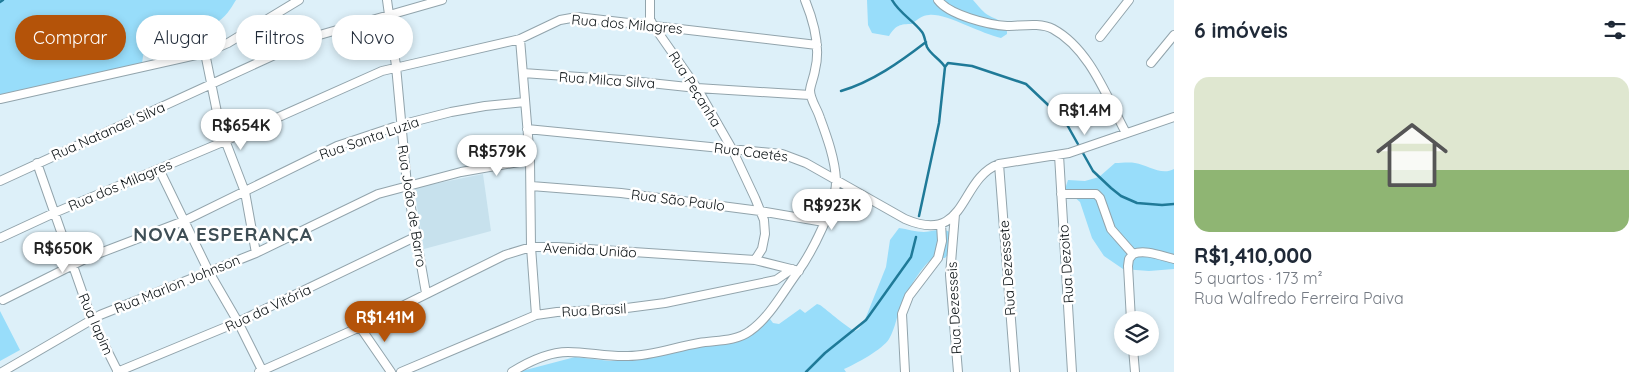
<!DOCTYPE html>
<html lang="pt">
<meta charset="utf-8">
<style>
:root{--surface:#fff;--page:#f2f2f3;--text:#1f2937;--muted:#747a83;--line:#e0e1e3;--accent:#b45309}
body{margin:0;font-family:Quicksand,sans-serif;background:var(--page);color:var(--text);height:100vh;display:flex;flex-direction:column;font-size:19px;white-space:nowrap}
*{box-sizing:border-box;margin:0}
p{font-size:16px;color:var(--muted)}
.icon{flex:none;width:28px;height:28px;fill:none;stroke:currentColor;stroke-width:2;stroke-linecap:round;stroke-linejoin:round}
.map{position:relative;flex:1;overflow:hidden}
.sheet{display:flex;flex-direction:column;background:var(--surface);width:475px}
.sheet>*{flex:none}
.guide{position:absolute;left:15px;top:15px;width:475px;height:45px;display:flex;gap:10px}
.buttons{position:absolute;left:1114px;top:311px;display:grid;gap:10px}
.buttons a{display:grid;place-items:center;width:45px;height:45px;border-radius:50%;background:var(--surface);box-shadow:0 2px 8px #0003;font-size:25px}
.price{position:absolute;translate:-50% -42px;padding:0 11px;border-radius:18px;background:#fff;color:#222;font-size:16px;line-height:32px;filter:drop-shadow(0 1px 2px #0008)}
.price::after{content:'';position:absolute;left:50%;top:30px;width:15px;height:11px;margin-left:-8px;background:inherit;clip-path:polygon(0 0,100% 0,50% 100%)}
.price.on{background:var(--accent);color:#fff}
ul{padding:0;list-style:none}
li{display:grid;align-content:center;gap:10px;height:265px;padding:0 20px}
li+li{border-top:1px solid var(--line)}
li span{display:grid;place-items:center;height:155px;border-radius:15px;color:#555}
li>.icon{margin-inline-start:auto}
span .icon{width:90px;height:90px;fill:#fffc;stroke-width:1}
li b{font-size:21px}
h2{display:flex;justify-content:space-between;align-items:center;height:60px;padding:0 20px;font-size:21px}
.pill{padding:0 18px;border-radius:22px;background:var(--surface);box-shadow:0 2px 8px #0003;font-size:18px;line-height:45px}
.pill.on{background:var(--accent);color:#fff}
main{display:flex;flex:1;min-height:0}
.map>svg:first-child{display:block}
</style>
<main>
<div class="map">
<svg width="1174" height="372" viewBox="0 0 1174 372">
<rect width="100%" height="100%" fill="#ddf0f9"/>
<path fill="#c7e1ed" d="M483,174l8,57 -67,18 -10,-61z"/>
<path fill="#98ddfa" d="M0,0h236c-5,8 -11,19 -21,23 -20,8 -54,-14 -66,10 -5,9 -5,20 -7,30l-142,33z
M867,0h106c4,4 7,9 12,13 9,7 23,7 22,21l-6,4c-20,-4 -55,-25 -72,-23 -6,0 -13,5 -17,9 -12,0 -16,1 -23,12l-17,-3 -4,-8z
M1115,163c6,0 14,-1 20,0 13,2 26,13 39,6v100l-25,2 -26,-2 -19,-13 -12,-18 -12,-36 -15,-13 3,-9 17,1 14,-4z
M899,228c8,1 17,4 25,4 10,0 20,-6 28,2l-2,18 -5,6c-3,0 -8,-1 -11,0 -10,4 -28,35 -32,44 -5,12 -6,25 -13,37 -6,10 -33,25 -45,30l2,3h-328l57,-15 35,4 26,-2 52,-11 31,-4 46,-24 5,-1 3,4 6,1 21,-15 5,4 12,-9 3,1c7,5 29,24 35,26l4,-2 7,-12 20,-50 4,-27z
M0,311l20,39 -20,11z"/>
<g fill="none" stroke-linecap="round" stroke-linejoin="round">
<path stroke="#1f7a98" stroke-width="2.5" d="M892,0c8,14 21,20 30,32 3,4 3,10 5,15 4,8 13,12 18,20l-6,56 -20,93
M0,2l3,-2
M945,67l3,-4 24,3 54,18 39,37 28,50 18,17 10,8 16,7 25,2 12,-1
M841,91c31,-9 59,-29 85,-49
M806,372l19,-19 41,-33 45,-63 5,-20"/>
<defs>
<path id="street" d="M387,0l9,66 11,119 19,108
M650,0v19l3,6 44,63 35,61 23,49 9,22 1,14 -3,15 -7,11
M938,0c11,15 51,25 69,26 14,0 33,-4 46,3 37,20 54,69 73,104
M1100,37l29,-37
M520,39l10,121 1,87 5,68
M205,53l15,74 25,65 11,61
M1151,63l23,-28
M523,73l99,7 75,8 113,7
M0,99l205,-46 23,-10 71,-43
M527,129l255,25 24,9 99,56c63,27 53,-40 94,-55l70,-11 105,-36
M1059,155l13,217
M37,163l55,157 26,52
M999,164l16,208
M159,169l50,103 29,50 24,48
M0,181l316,-145 126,-36
M531,186l90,7 139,18 64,11
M1061,194h35l4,4 11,31 22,25
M955,214l-5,61 8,97
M0,238l54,-25 171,-72 157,-70 138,-32 40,-19 17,-3 240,28
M1133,254c12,-5 28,2 41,5
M3,300l84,-42 97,-37 153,-75 63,-21 51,-13 34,-6 40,-4
M1131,320l-3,-54 1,-7 4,-5
M360,327l31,45
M1133,348l2,24
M2,372l98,-57 156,-62 122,-59 83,-22 69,-12
M117,372l121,-50 177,-85
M259,372l101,-45 145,-72 26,-8h26l198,13 44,11
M401,372l135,-57 21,-3 62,-3 46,-6 111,-23 16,-11
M512,372c16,-10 36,-20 56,-20 20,0 40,5 60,4 24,0 47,-9 71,-13 17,-3 36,-1 51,-12 19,-13 33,-39 47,-58 14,-19 40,-69 39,-93 -1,-21 -9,-43 -16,-62 -3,-10 -10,-18 -10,-28 1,-7 4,-13 5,-20 6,-23 -1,-48 -10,-70
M905,372l-3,-58 7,-18 29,-38 4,-17 -1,-17"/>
</defs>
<use href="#street" stroke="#92a4ac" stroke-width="10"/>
<use href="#street" stroke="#fff" stroke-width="8"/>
</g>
<g text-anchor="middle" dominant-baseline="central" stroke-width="5" stroke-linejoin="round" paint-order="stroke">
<g font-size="14" fill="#091013" stroke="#fff">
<text transform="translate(627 24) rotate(5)">Rua dos Milagres</text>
<text transform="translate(607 80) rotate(4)">Rua Milca Silva</text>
<text transform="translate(695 89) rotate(58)">Rua Peçanha</text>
<text transform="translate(108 131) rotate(-24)">Rua Natanael Silva</text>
<text transform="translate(369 138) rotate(-19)">Rua Santa Luzia</text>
<text transform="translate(751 152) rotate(7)">Rua Caetés</text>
<text transform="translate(120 185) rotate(-23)">Rua dos Milagres</text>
<text transform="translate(678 200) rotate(7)">Rua São Paulo</text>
<text transform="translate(412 206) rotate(81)">Rua João de Barro</text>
<text transform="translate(590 250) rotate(3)">Avenida União</text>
<text transform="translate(1066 264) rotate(-94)">Rua Dezoito</text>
<text transform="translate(1007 268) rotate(-94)">Rua Dezessete</text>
<text transform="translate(177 284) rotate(-22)">Rua Marlon Johnson</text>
<text transform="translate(268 308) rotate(-25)">Rua da Vitória</text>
<text transform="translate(954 308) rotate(-93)">Rua Dezesseis</text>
<text transform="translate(594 310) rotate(-3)">Rua Brasil</text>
<text transform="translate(96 324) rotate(66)">Rua Iapim</text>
</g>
<g font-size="19" font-weight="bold" letter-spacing="1" fill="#3e4e55" stroke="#fff">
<text x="223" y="234">NOVA ESPERANÇA</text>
</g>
</g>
</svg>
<div class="buttons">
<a><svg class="icon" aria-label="layers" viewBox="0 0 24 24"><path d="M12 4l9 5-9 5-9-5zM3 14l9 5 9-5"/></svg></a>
</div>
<b class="price" style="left:1085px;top:136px">R$1.4M</b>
<b class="price" style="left:241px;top:151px">R$654K</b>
<b class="price" style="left:497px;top:177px">R$579K</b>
<b class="price" style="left:832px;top:231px">R$923K</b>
<b class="price" style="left:63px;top:274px">R$650K</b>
<b class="price on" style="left:385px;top:343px">R$1.41M</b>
<div class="guide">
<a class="pill on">Comprar</a>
<a class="pill">Alugar</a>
<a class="pill">Filtros</a>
<a class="pill">Novo</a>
</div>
</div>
<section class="sheet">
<h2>6 imóveis<svg class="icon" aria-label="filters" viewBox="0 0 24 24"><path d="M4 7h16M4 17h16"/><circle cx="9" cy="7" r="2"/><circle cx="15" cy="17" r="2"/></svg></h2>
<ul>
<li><span style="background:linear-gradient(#dfe7d0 60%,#8fb573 0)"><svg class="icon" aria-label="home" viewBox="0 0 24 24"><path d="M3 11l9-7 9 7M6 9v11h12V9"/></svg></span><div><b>R$1,410,000</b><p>5 quartos · 173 m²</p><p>Rua Walfredo Ferreira Paiva</p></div></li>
</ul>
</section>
</main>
